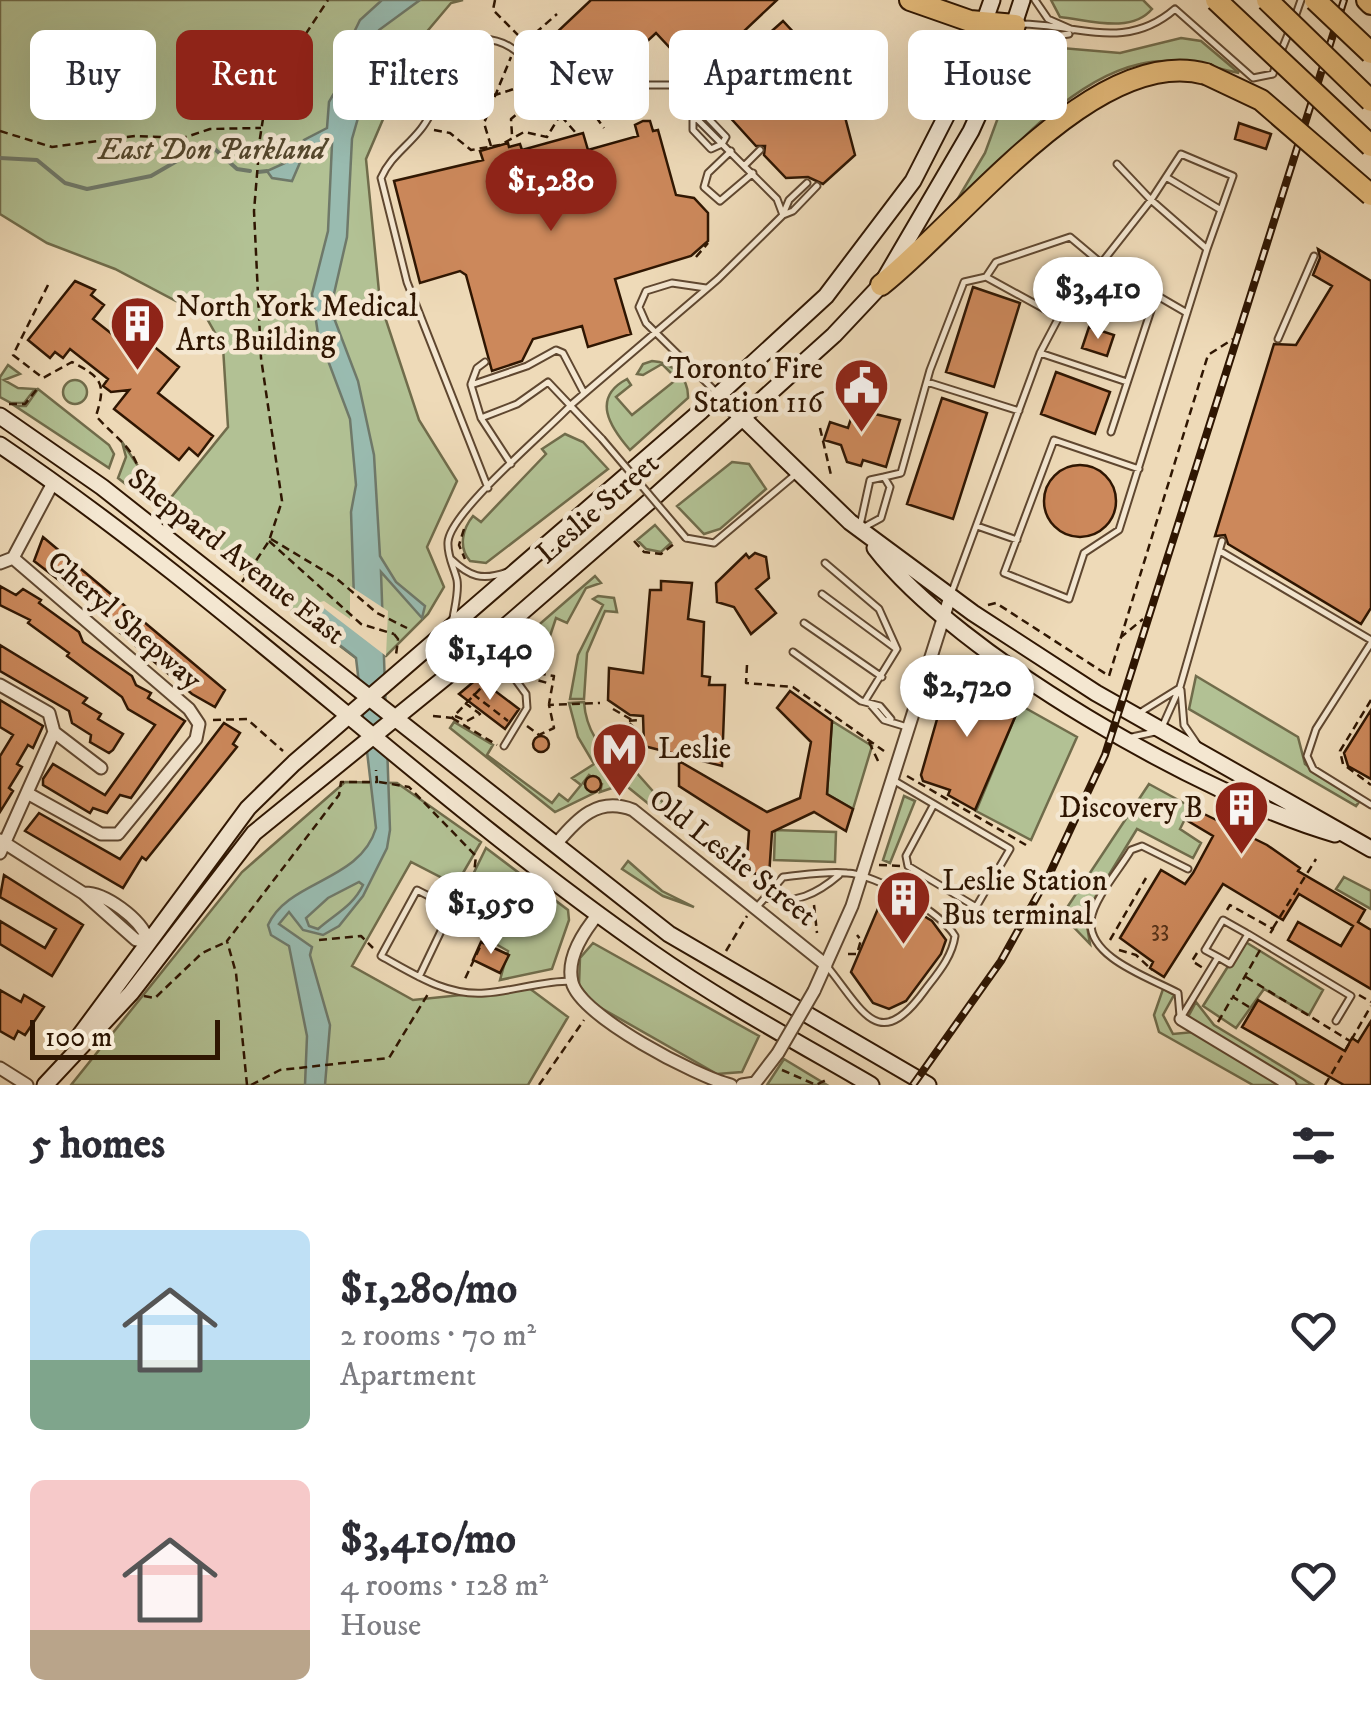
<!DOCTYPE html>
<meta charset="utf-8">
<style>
:root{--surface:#fff;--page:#f7f7f7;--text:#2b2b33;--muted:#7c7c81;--accent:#8f2418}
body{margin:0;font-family:"IM FELL DW Pica",serif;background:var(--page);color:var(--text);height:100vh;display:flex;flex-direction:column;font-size:38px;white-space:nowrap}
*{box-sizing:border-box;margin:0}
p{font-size:32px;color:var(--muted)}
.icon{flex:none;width:55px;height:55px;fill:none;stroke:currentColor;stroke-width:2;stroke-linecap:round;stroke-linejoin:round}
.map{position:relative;height:1085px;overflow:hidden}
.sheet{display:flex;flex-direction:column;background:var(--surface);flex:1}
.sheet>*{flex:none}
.guide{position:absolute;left:30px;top:30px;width:1312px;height:90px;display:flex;gap:20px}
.scale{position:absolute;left:30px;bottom:25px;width:190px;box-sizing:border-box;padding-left:10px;border:5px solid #2f1602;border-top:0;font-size:28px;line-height:35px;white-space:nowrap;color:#2f1602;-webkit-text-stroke:8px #f4e7d1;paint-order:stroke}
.price{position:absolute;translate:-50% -85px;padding:0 22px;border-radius:35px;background:#fff;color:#222;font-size:32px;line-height:65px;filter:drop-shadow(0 2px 5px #0008)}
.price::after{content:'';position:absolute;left:50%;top:60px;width:30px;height:22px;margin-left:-15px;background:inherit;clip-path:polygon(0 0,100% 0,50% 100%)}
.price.current{background:var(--accent);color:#fff}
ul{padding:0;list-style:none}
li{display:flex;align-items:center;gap:30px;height:250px;padding:0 30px}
li span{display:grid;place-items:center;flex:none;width:280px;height:200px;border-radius:15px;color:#555}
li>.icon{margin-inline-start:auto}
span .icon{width:120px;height:120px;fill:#fffc;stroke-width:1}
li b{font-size:42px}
h2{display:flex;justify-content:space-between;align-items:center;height:120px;padding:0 30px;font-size:42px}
.tag{padding:0 35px;border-radius:15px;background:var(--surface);box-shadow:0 10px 40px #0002;font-size:35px;line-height:90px}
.tag.current{background:var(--accent);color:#fff}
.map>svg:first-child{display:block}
</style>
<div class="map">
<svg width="1371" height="1085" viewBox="0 0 1371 1085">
<rect width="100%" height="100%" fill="#eedab8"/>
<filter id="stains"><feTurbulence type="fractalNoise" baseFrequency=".002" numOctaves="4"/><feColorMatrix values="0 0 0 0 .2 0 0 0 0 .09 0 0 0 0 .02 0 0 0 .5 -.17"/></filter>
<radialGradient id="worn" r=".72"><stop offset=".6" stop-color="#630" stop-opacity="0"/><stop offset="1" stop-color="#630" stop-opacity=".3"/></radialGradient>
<path fill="#b2c194" stroke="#706c4b" stroke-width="2.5" d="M0,0h463l-12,3 -37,44 -48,112 14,143 39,118 38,61 -30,66 17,40 -16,27 -42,42 -30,2 -196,-147 68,-84 -5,-80 -17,-30 -91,-48 -68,-26 -47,-29z
M1051,0h92l9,9c-21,25 -63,11 -92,8z
M1181,38l20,3 38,32c-32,-7 -67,-17 -99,-9 -76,17 -145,104 -196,158l41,-69 35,-95 18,-12 82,7z
M652,361c20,1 37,17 36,37l-58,52c-20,-23 -39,-52 -3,-71l4,6 -15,12 16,18 45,-36 -15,-15 -19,11 -6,-1 6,-10z
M8,365l12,9 -16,6 14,8 17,1 -11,14h-13l-11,-6v-20z
M63 392a12 12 0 1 1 24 0a12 12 0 1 1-24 0Z
M38,389l71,56 5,9 -5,14 -94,-62h11z
M565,434l18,8 25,27 -122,94 -16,-2c-13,-15 -6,-34 3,-45l8,6 65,-68 -4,-5z
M122,442l16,24 -1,27 -19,-15 8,-21z
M732,462l17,2 17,25 -46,40 -16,5 -27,-28z
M655,525l16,18 -10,9 -15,-3 -9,-9z
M595,576l6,7 -15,5 -19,35 -11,-5 -18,54 -6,-1 1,-7 -13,-5 -1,-17z
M598,596l16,2 3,14 -12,-1 -18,42 -3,46h-14l8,-44 25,-50 -10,-6z
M1196,676l102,61 7,27 54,38 -3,4 -167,-97z
M584,702c2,28 16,47 36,64l7,-4 39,44v12l-42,-34 -24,8 2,-8 -13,-9 -6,8 13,9 -41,20 -105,-84 4,-6 39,23 -6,10 65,48 7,-9 9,7 13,-16 -9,-7 22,-14 -16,-27 -9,-34z
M1020,705l57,32 -46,103 -55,-29z
M832,721l40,25 -19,63 -26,-15z
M345,782l52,1 84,59 -25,43 -45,-23 -59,104 61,34 116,-12 39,29 -40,68h-457l171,-213z
M1149,784l42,23 -11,22 21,14 -8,15 -56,-29 -52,85 5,30 -28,-29z
M904,796l11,5 -25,62 -7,-3z
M775,830l61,2 -1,30 -61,-2z
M486,848l82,62 1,10 -17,49 -52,11 8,-29 -40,-23 7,-17 -15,-10z
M628,861l34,30 32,16 -31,-11 -41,-27z
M1344,877l27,14v18l-35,-20z
M1244,941l79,49 -14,25 -45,-26 -28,39 -33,-22z
M593,943l166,93 -17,36 -25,2 -123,-70 -15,-19 1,-27z
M1163,989l11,6 -11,20 10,19 21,-2 90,53h-31l-94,-53 -5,-17z
M1196,1002l18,23 99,60h-14l-111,-68z
M784,1059l43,26h-60z"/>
<path fill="#99bbb0" stroke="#6f796a" stroke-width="2.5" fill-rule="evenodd" d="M382,0h38l-41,30 -11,22 -2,38 -14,49 -5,98 -14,61 1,20 24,63 16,74 6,101 16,26 29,24 -3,12 -41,-46 9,258 -3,18 -24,48 -24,30 -16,9 -20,-5 -14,-18 -10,12 33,23 -2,8 20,70 -5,60h-20l2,-49 -18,-90 -18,-11 -3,-10c20,-45 92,-43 108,-97l-20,-170 -38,-30 3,-23 34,22 -4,-115 5,-27 -6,-66 -32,-85 -6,-40 16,-63 4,-87 -27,7 -13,30 -20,-3 -5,-7 18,-8 19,-23 23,-12 2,-26 15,-26 -2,-19 18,-37zM359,882l4,3c-10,21 -28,29 -45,44l-9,-3 -3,-8 22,-20z"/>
<path fill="#eedab8" d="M350,586l38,25 -2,45 -69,-53 7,-2 26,18z"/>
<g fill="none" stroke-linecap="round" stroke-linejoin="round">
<path stroke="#6f796a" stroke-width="4" d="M0,158l37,2 28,23 22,6 64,-13 57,-33 29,26 13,2
M258,172l9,-1"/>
</g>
<path fill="#cc885b" stroke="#2f1602" stroke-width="2.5" d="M591,0h186l-52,49 12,13 46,-41 40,43 -8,7 25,27 15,57 -32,29 -15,-7 -22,1 -22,-23 1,-9h-9l-50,-55 -12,-17v-9h-8l-30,-32 -42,39 -26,-3 -5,5 -30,-30 7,-6 -4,-5z
M643,121h7l3,10 5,-1 18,65 18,3 14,15v28l-17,15 -76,23 16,55 -43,13 -6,-21 -49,13 -11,22 -30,10 -26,-96 -6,-4 -40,12 -26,-102 89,-21 -3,-9 28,-8 1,4 11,-3 2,6 61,-17 5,17 50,-14 -3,-11z
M1239,123l32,11 -5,15 -31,-10z
M1318,249l53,32v327l-10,16 -133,-80 -3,-9 -10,1 59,-192 22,1 36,-59 -19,-11 7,-17z
M75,281l20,9 -4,5 13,10 -11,14 48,38 10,-13 28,23 -21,26 55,43 -15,20 -9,-8 -10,12 -65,-51 15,-19 -18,2 -8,-6 5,-7 -38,-30 -7,9 -8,-6 -5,6 -22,-18z
M973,287l47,16 -26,84 -48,-15z
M1089,327l25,8 -7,21 -25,-8z
M1056,372l54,20 -15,42 -54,-20z
M942,398l45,15 -34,106 -46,-15z
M854,409l46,11 -14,47 -23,-7 -2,6 -14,-4 -6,-17 -17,-5 6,-18 18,6z
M1044 501a36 36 0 1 1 72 0a36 36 0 1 1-72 0Z
M43,537l182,153 -10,17 -23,-13 -74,-63 2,-4 -86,-66z
M755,553l11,4 3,21 -13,11 20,24 -25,21 -17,-27 -17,-5 -1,-19 30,-29 3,4z
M661,581l31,2 -4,36 16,3 -2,54 8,1 -1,8h16l-3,81 -78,-20 -1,-30 -13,-1 -22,-15 1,-32 34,5 7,-83h11z
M0,586l16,9 7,-6 18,11 -2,3 40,29 4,10 49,34 4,9 15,8 -3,5 37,23 -54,77 -11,-3 -13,18 -14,-5 -3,5 -47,-28v-6l10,-15 52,31 50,-70 -27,-16 -6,-12 -55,-41 2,-3 -41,-30 2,-3 -30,-15z
M0,645l87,53 -4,5 18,11 -3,5 25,15 -10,16 -4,3 -19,-11 1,-7 -19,-12 -3,-12 -69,-40z
M961,673l57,37 -43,100 -27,-15 2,-5 -27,-9 -2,-6 27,-94z
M478,678l41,31 -14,20 -46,-35z
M790,691l42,30 -5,73 26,15 -7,22 -32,-19 -42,20 -3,44 -23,-4 3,-41 -70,-45v-25l88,51 33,-14 11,-56 -34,-34z
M0,700l43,26 -10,22 -5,-3 -11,19 5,3 -13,21 4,3 -13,21v-56l13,-21 -13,-8z
M1371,710v69l-23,-13 -4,-13z
M224,723l16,10 -7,11 4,3 -91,113 -4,-3 -19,31 -98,-57 14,-18 81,46z
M533 744a8 8 0 1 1 16 0a8 8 0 1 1-16 0Z
M585 784a8 8 0 1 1 16 0a8 8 0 1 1-16 0Z
M1194,809l73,36 33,23 -2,3 67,39 -7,12 13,8v59l-83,-49 10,-18 43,24 12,-20 -54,-32 -16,26 -60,-36 -59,93 -14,-9 3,-6 -33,-24 41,-68 24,14 8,-11 20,-37 -25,-15z
M4,875l79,50 -31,51 -52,-32v-23l45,27 11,-19 -56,-32z
M885,892l47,29 14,19 -5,14 -35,47 -17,8 -16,-6 -22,-31z
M481,942l28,13 -9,18 -27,-13z
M0,990l21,12 3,-7 20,12 -19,28 -7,-4 -4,8 -14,-8z
M1258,1000l87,51 7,-13 6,4 13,-21v64h-27l-102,-58z"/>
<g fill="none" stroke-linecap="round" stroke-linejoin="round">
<defs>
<path id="lane" d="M1035,0l13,19 25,11
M1295,17l6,-17
M1018,24c58,-1 106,29 157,-15l78,69 20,-4 3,-10
M1011,42l58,-8
M1280,54l9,-22
M678,85l12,-16
M693,115h12l21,22 -4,7
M693,118v12l18,19 11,-5
M731,151l-23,22 -4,14 16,14 33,-28
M745,165l15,-15
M1166,177l55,33
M784,212l5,-12 18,-17
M783,215l10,-4 24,-25
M986,277l10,-15 74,-25 31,26 86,50
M706,288l-34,-5 -26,8 -7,16 7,16 71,70
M1059,317l92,-117 56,49 26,-73 -52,-22 -30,46 -34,-36
M1278,339l36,-83
M1040,353l87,29
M927,382l92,29
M471,384l6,-16 8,-6
M481,418l36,-14 31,-22 54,57
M1111,432l45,-137
M511,464l-30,-46 -10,-33 56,-19 29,-16 7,3 21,40
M1139,469l-85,-29 -50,133 65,26 15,-46 35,-23 88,-281
M884,477l17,-4 29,-103 34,-88 22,-5 73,40 -19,36 -89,241
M884,477l6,10 -9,31 -22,12 11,-50z
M977,526l40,14
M686,538l28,5 82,-69
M1220,551l151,89
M451,559c19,18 31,22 56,13
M825,563l54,46 18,40 -32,52
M822,594l73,54
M453,618c2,-12 6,-27 4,-38 -3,-13 -10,-24 -9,-38 2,-30 99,-111 124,-138l146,-125 65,-64 -6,-16 -84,-84 -15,-30h-118c-31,-13 -39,-44 -76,-46 -34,12 -42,64 -63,90 -14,18 -31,28 -40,49l26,104 81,206
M804,623l78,54
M1371,643l-55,86 -9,27 6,13 58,36
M793,652l68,49 19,5 11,13
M1181,690l3,35 13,19
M871,705l13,15 23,7
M1141,712l37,-23
M1163,725l17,-38 42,-146
M1132,737l23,-5
M504,746l23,-38 -1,-14 -11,-15 -2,-35 -6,-13
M893,780l117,69 -34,58 -68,-41 -2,-10 28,-52
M765,897c29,9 53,-4 74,-22
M756,908l27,-31c21,-2 43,-6 64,-4 28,1 94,39 108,63 -3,21 -17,37 -30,54 -47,65 -62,20 -99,-25
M1218,957l-13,-7 18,-30 23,13
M419,977l33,-69 -35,-18 -36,66c33,18 65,40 104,37 29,-2 57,-12 86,-12
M1180,1016l-2,-23c-27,-15 -91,-35 -87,-73 3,-22 29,-51 40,-70l11,-4 46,23
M1182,1016l36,-59 12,7 18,-30 103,62 -15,25"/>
<path id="street" d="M13,558l176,151 10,15 -3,15 -78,95h-17l-74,-41
M0,563l13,-5 41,-77
M0,685l49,28 5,19 -54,121
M54,732l47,36
M0,840l83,53 53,47h12c-7,-21 -43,-48 -65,-47
M557,843c20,-24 41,-47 76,-33l193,155
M599,913c-15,18 -33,45 -27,69 8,34 125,95 159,103
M814,991l38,-85 98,-309
M1181,1019l109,66
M0,1068l27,17
M742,1085l13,-2 23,-30"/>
<path id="secondary" d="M719,395l131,127 123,91 123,80 275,156
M0,416l102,71 567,447 259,151
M0,445c228,154 425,350 651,507 70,49 146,90 220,133
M875,548c83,108 330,249 460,286
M75,1042l173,-234 46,-45 407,-352 125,-115 87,-115 48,-94 31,-87
M45,1085l86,-92 123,-160 214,-174 183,-159 183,-165 47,-50 90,-154 29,-64 22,-67"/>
<path id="highway" d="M910,0l60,21 45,4
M1367,0l4,4
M881,285c81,-63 214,-242 325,-211"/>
</defs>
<use href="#lane" stroke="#5f4730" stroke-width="9"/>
<use href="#street" stroke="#5f4730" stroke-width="15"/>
<use href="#secondary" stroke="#2f1602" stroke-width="19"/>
<use href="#highway" stroke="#2f1602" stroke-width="24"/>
<path stroke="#2f1602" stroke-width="2.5" stroke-dasharray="8 5" stroke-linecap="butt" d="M495,0l-2,10 27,27 12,-1 25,-22
M561,74l14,1
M458,77l37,18 25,-8 8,6 -5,16 -12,10 1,16
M561,116l15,17
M596,117l8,11
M434,130l16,3 21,17 29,-5 24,-13 23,5 18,-30 11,-3v-9
M0,131l52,16 83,-11 48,2 27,-9 51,-1
M491,146l-7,-23 27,-66
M696,257l12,-14
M48,285l-35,70 30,23 29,-16c31,16 34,22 24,54 24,27 50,38 43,80
M9,404h16l12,-15
M820,428l11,47
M464,529l-5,16 6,14
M271,539l65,39 41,35 30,15
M634,541l10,11 17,2 13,-10
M242,582l27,-41 13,-40 -21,-143 -7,-147 6,-73 7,-45 61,-93
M988,605l8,-2 113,73 99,-321 25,-16
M394,634l4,5 -2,16
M1120,638l23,-19
M747,665l-1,18 47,4 91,64
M525,671l29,5 -5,28
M526,677l25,7
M473,694l35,27
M1371,700l-31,51 3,13 28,21
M613,709l19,11
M433,716l19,2 51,-53 -6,-7
M455,716l12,5 13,-7 -15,-11
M452,718l45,27
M213,720l34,-1 36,32
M527,726l12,9 15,-7 -5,-23 51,-2
M634,738l5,-6 -12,-11 14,-1
M869,742l11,23
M907,776l119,69
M379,782l30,5 67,69 -2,17 -17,27
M879,865l22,1
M460,897l16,8 12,25 -24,51
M814,905l3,28
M1227,910l3,-5 43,24 -4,6
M1273,928l43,-69
M319,940l42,-4 12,12
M1110,940l36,-62
M1119,950l17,5 16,15
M726,951l21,-35
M1197,953l-5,8 11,7
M848,954h9l4,-14 -4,-5
M1246,977l104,64
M1359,995l12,7
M144,996l11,2 47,-45 24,-11
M1249,1007l-16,-10 27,-47
M1218,1022l14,-24
M782,1070l34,15 12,-6
M247,1085l-11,-112 -9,-32 112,-146 2,-13h36l-1,-12
M251,1085l29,-15 109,-12 39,-64
M539,1085l45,-65
M1325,1085l46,-79"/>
<use href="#lane" stroke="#f4e7d1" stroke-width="5"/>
<use href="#street" stroke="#f4e7d1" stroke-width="11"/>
<use href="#secondary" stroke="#f4e7d1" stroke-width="15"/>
<use href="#highway" stroke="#e7bd7c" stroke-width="20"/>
<defs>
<path id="rail" d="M913,1085l88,-124 48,-86 56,-120 239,-755"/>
</defs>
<use href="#rail" stroke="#2f1602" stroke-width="8"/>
<use href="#rail" stroke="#f4e7d1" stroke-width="4" stroke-dasharray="11" stroke-linecap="butt"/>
<defs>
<path id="lane-bridge" d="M602,439l84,99"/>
<path id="street-bridge" d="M778,1053l36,-62"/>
<path id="highway-bridge" d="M1216,0l155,146
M1267,0l104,101
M1315,0l56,53
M1206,74l55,26 110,95"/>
</defs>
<use href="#lane-bridge" stroke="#5f4730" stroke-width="9" stroke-linecap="butt"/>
<use href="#street-bridge" stroke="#5f4730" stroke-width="15" stroke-linecap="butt"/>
<use href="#highway-bridge" stroke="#2f1602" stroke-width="24" stroke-linecap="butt"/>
<path stroke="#2f1602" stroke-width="2.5" stroke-dasharray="8 5" stroke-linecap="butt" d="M269,541l92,83 33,10"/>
<use href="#lane-bridge" stroke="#f4e7d1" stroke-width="5"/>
<use href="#street-bridge" stroke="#f4e7d1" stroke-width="11"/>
<use href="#highway-bridge" stroke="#e7bd7c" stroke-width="20"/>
</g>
<defs>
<symbol id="building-pin" viewBox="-11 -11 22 30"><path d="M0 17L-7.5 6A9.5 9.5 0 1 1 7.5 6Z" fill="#8f2418" stroke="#f4e7d1"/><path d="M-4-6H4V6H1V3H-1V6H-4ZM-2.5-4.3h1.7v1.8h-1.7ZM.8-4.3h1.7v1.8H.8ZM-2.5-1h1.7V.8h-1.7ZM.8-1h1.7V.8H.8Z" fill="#fff"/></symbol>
<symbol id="civic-pin" viewBox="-11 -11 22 30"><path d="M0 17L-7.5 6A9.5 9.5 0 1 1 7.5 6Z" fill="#8f2418" stroke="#f4e7d1"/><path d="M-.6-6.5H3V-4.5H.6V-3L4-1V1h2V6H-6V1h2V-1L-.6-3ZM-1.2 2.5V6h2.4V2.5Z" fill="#fff"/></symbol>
<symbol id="metro-pin" viewBox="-11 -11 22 30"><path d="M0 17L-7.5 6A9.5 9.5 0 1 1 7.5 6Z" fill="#8f2418" stroke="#f4e7d1"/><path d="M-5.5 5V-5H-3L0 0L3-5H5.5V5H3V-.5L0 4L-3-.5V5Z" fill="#fff"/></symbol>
</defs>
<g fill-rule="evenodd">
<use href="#building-pin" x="106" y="292" width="63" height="86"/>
<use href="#civic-pin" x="830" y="354" width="63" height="86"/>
<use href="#metro-pin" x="588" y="718" width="63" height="86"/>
<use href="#building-pin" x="1210" y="776" width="63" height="86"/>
<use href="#building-pin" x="872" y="866" width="63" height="86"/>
</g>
<g text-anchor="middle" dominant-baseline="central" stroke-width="9" stroke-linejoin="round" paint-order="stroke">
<g font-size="25" fill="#563218">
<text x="1160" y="928">33</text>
</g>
<g font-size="30" font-style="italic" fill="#56492e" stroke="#f4e7d1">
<text x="212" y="150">East Don Parkland</text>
</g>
<g font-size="30" fill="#2f1602" stroke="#f4e7d1" text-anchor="start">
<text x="176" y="307">North York Medical<tspan x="176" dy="34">Arts Building</tspan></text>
<text x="823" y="369" text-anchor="end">Toronto Fire<tspan x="823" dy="34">Station 116</tspan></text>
<text x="658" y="749">Leslie</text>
<text x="1203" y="808" text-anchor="end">Discovery B</text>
<text x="942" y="881">Leslie Station<tspan x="942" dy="34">Bus terminal</tspan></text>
</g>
<g font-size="30" fill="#2f1602" stroke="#f4e7d1">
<text transform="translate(598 509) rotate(-41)">Leslie Street</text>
<text transform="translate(236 557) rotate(38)">Sheppard Avenue East</text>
<text transform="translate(124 621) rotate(41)">Cheryl Shepway</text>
<text transform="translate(732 858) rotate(38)">Old Leslie Street</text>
</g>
</g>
<rect width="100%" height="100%" filter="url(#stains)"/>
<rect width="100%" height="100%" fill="url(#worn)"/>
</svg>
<div class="scale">100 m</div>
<b class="price current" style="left:551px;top:234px">$1,280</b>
<b class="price" style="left:1098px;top:342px">$3,410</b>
<b class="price" style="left:490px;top:703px">$1,140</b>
<b class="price" style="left:967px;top:740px">$2,720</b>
<b class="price" style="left:491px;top:957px">$1,950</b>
<div class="guide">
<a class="tag">Buy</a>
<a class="tag current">Rent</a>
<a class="tag">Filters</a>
<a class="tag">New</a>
<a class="tag">Apartment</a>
<a class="tag">House</a>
</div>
</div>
<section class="sheet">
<h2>5 homes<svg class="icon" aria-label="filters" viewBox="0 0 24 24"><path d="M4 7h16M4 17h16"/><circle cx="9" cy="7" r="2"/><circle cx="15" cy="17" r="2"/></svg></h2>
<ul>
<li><span style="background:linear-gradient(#bfe0f5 65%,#7fa58c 0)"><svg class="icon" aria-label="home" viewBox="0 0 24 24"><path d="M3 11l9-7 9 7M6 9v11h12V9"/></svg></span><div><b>$1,280/mo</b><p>2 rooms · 70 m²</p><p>Apartment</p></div><svg class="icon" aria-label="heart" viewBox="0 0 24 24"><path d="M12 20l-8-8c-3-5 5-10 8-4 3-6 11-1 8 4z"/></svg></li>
<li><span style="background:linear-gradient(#f6c9c9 75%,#b9a48a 0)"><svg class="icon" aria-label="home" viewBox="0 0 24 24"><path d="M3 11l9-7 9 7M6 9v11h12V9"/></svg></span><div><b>$3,410/mo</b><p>4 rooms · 128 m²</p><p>House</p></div><svg class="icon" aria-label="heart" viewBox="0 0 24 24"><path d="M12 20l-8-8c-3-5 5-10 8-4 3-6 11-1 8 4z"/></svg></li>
</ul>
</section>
